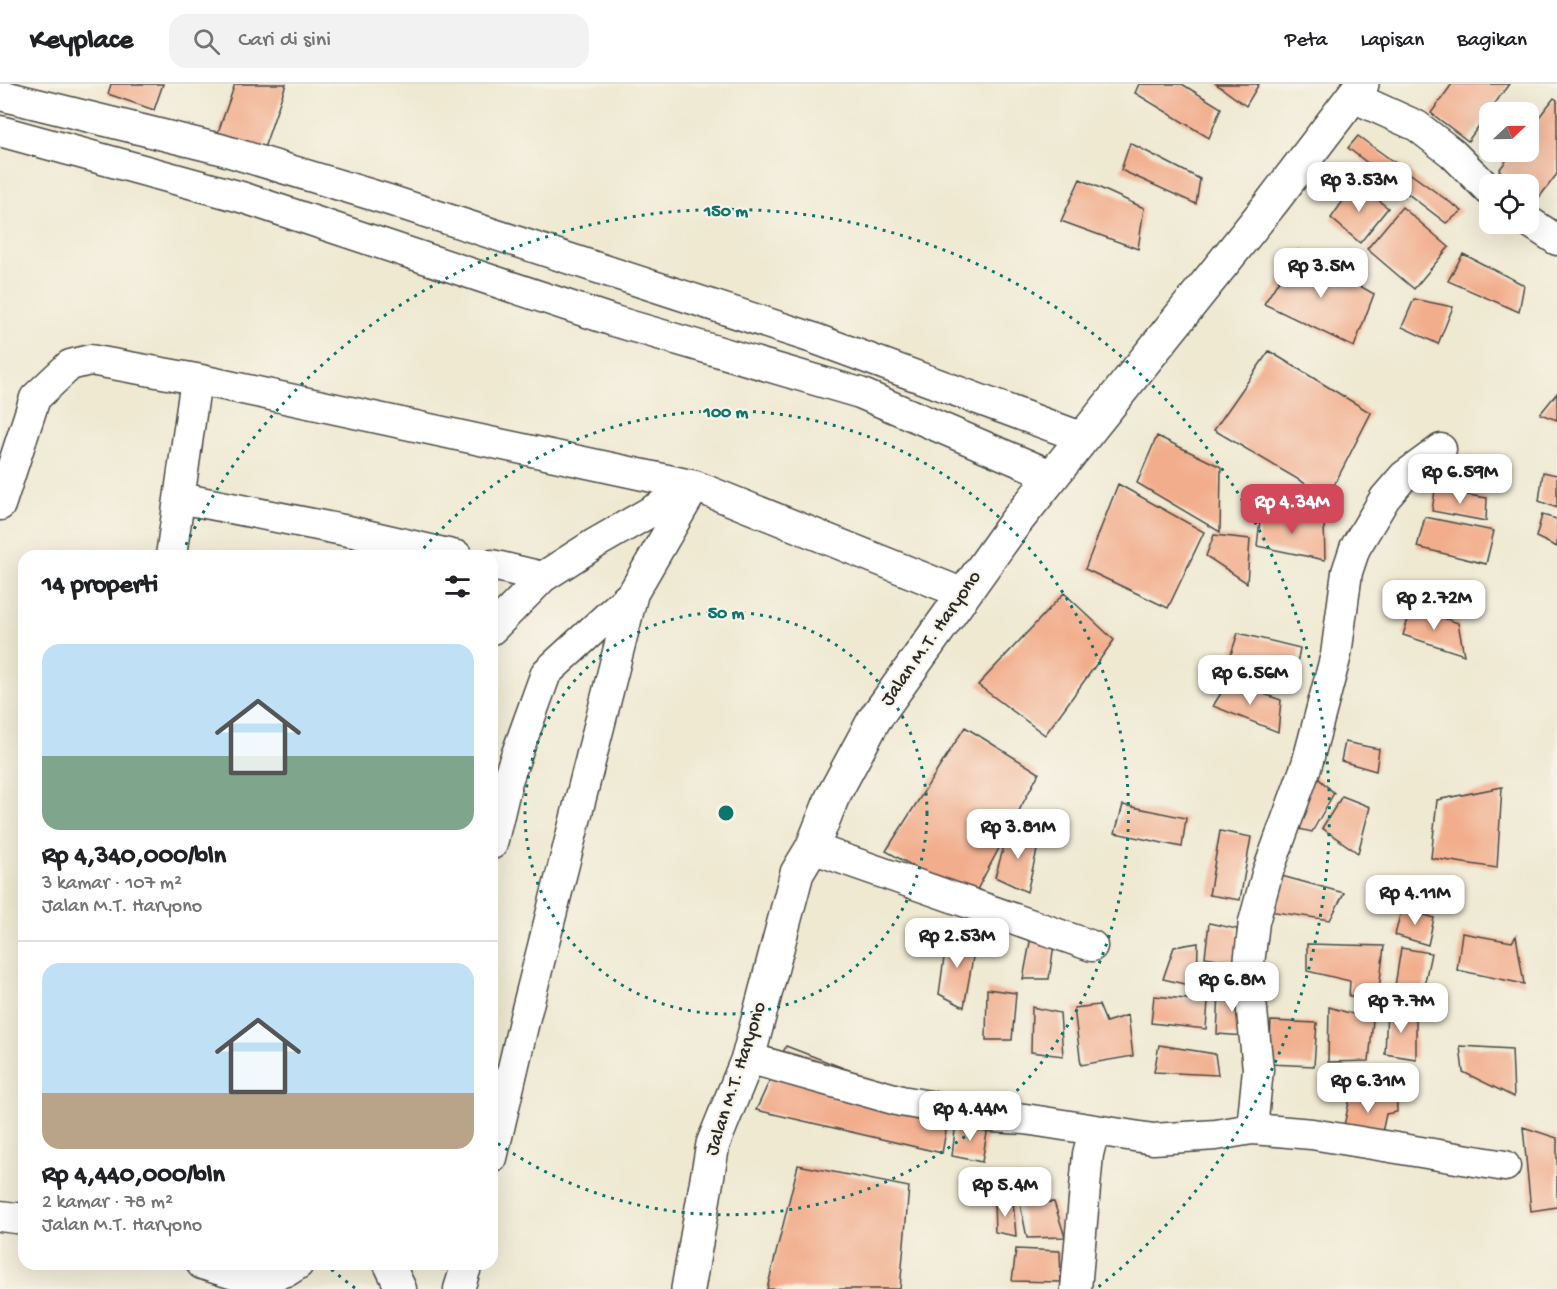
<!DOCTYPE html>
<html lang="id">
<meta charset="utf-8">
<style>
:root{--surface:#fff;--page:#f2f2f2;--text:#202124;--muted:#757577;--line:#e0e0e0;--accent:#d1495b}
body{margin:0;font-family:"Gochi Hand",sans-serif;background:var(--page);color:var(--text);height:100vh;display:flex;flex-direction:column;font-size:22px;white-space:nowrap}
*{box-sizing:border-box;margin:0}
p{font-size:20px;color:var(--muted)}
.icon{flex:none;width:33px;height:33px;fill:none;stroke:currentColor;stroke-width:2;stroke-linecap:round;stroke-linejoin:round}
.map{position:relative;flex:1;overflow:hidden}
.details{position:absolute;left:18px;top:466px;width:480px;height:720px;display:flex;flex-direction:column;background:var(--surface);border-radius:18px;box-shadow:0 6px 24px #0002}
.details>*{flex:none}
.needle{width:39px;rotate:68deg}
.buttons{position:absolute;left:1479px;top:18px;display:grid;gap:12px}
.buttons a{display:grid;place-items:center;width:60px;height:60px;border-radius:12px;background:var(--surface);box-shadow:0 6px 24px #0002;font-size:30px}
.price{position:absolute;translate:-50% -51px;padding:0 14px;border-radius:12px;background:#fff;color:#222;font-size:20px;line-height:39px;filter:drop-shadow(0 2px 3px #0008)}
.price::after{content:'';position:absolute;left:50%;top:36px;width:18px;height:14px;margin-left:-9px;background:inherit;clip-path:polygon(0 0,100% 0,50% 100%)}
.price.current{background:var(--accent);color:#fff}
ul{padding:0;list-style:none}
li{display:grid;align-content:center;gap:12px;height:318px;padding:0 24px}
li+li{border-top:2px solid var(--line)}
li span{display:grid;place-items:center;height:186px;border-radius:18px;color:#555}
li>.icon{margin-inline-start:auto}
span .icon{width:108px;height:108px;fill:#fffc;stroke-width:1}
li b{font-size:26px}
h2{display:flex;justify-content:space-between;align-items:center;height:72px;padding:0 24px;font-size:26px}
header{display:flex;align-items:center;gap:36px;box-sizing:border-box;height:84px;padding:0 30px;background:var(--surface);border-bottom:2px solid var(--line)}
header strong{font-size:28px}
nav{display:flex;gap:33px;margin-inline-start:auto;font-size:21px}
.search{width:420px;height:54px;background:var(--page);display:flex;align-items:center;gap:15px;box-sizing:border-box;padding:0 21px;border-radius:18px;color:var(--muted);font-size:22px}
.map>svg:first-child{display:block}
</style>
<header>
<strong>Keyplace</strong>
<div class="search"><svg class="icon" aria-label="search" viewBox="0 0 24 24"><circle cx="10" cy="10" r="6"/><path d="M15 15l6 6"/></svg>Cari di sini</div>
<nav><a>Peta</a><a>Lapisan</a><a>Bagikan</a></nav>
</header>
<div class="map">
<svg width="1557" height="1205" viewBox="0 0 1557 1205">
<rect width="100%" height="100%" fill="#f7f3e8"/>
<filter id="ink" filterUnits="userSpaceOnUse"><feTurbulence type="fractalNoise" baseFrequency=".0167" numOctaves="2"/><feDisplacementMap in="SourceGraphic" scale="12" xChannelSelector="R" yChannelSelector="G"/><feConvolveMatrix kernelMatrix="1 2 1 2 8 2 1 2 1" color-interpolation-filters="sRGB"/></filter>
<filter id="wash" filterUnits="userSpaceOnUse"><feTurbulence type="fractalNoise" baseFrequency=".008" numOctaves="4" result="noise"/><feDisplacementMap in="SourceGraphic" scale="24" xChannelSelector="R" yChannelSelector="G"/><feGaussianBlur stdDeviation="1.35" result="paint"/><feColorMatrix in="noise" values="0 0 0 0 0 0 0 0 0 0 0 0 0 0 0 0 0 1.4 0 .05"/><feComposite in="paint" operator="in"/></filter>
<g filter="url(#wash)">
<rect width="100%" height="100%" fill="#efe9d2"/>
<g id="blocks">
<path fill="#f2ad8c" d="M111,0h52l-9,26 -46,-16z
M235,0h51l-24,70 -46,-16z
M1139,0h43l39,24 -12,30 -74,-45z
M1216,0h43l-13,22z
M1452,0h57l-41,57 -37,-28z
M1554,14l3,2v74l-19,25 -10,-7v-8h-10l-19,-14 14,-18h15v-21z
M1358,52l104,75 -16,12 -98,-75z
M1130,59l70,36 -4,25 -75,-34z
M1080,95l64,29 -6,41 -77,-28z
M1356,98l32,26 -28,35 -29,-25z
M1402,123l47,40 -35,42 -47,-40z
M1298,166l76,44 -20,53 -90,-43z
M1463,170l61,31 -5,27 -71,-31z
M1414,215l39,8 -15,37 -36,-17z
M1269,267l102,62 -43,84 -114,-67z
M1557,309v27l-17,-6z
M1157,352l64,31 -1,65 -83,-49z
M1438,366l37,14 -14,21 -32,-12z
M1543,388l14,3v33l-18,-7z
M1118,400l86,48 -36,76 -83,-39z
M1435,406l52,8 -1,23 -54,-10z
M1261,428l63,10 1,38 -68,-14z
M1542,431l15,4v28l-21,-10z
M1425,433l69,14 -8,33 -69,-17z
M1214,451l36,4 -3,44 -41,-27z
M1064,509l50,47 -69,95 -67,-50z
M1412,523l46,16 6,32 -61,-20z
M1238,549l62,15 -6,33 -65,-21z
M1228,598l53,18 -3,32 -65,-26z
M965,643l74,46 -67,126 -86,-48z
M1345,658l34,7 -3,22 -35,-10z
M1303,680l31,29 -22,39 -30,-7z
M1502,703l-5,81 -66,-10 6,-58z
M1342,712l28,11 -12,46 -36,-25z
M1123,721l63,13 -4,29 -67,-14z
M1220,747l31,6 -11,63 -31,-5z
M1008,748l32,6 -13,54 -32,-15z
M1278,791l66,18 -14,27 -62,-9z
M1402,823l32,11 -6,27 -33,-10z
M1209,839l28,6 4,34 -36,-6z
M1033,842l23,4 -7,49h-26z
M1462,849l50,9 4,-6 8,48 -67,-14z
M947,852l29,5 -12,66 -25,-13z
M1198,859l-1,44 -34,-8 11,-32z
M1307,860l77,2 -6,52 -29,-2 1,-15 -43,-10z
M1401,864l30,5 -9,43 -29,3z
M987,905l29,4 -4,47h-26z
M1247,905l-1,47 -29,-2 2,-43z
M1154,912l54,5 -2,28 -55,-6z
M1099,921l7,17 22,-7 5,41 -52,9 -7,-57z
M1032,923l28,6 3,43 -32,-4z
M1329,923l44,13 -4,41 -41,1z
M1387,924l29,7v44l-31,-5z
M1271,937l46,2 -3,43 -45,-2z
M1159,961l56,9 3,21 -64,-3z
M786,962l164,63 -8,44 -186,-43z
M1460,962l52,3 2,48 -51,-25z
M1396,1003l1,25 -11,2 -6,28 -40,3 12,-57z
M956,1038l32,5 -6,35 -30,-6z
M1523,1043l34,11v69l-26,4z
M798,1081l111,22 -9,102h-133z
M1013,1117l3,35 -21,-4 -1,-30z
M1054,1118l11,35 -38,1 -7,-35z
M1016,1165l44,2 1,31 -49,-1z"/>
</g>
</g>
<g filter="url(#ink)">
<use href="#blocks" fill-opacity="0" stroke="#484844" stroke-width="1.5"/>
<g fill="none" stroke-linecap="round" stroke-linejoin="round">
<defs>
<path id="minor" d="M0,11l220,54 169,51 424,138 268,99
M1353,13l64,29 35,27 38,38
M0,47l241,66 373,124 246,72 193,83
M1528,137l29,19
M180,414l173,34 104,24
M0,421l35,-107 35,-33 20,-5 106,19 499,107 -62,107 -108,424 -33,141
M171,472l25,-177
M492,481l51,12
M492,545l51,-52 53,-34 99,-57 269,108
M492,760l15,-63 39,-108 87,-80
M812,764l280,98
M748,974l153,43 91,16 33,2 128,20 63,-4 36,-6 6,-60 -10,-97 6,-50 13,-48 40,-110 29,-109 11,-83 8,-24 30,-50 19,-22 37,-27
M1252,1045l60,5 193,32
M0,1132l24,3
M202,1180l51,16 34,-9 11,-7
M389,1180l12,25
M459,1205l8,-25
M1076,1205l12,-135 6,-24"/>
<path id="highway" d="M688,1205l25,-145 35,-86 49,-185 15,-25 20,-50 42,-78 140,-196 258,-322 90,-118"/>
</defs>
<use href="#minor" stroke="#484844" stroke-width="33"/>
<use href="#highway" stroke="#484844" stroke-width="36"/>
<use href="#minor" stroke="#fff" stroke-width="30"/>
<use href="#highway" stroke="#fff" stroke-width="33"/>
</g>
</g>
<g fill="none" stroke="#0f766e" stroke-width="3" stroke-dasharray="3 6">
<circle cx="726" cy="729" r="201"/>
<path d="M418 471A402 402 0 1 1 493 1056"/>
<path d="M355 1204A603 603 0 0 1 326 1181M182 469A603 603 0 1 1 1097 1204"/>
</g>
<g text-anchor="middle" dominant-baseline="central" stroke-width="4.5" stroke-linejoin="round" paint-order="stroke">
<g font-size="20" fill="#2b2b2b" stroke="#f7f3e8">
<text transform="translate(932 555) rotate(-55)">Jalan M.T. Haryono</text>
<text transform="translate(737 995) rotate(-72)">Jalan M.T. Haryono</text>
</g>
</g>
<circle cx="726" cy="729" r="9" fill="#0f766e" stroke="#f7f3e8" stroke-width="3"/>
<g font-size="18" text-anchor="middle" font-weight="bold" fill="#0f766e" stroke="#f7f3e8" stroke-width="4.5" stroke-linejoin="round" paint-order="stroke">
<text x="726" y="132">150 m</text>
<text x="726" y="333">100 m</text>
<text x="726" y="534">50 m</text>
</g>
</svg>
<div class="buttons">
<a><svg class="needle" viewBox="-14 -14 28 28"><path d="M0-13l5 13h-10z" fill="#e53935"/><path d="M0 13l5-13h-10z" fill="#757577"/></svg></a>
<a><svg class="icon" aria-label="locate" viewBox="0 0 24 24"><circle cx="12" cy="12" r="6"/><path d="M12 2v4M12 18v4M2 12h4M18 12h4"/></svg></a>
</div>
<b class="price" style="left:1359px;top:129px">Rp 3.53M</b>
<b class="price" style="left:1321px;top:215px">Rp 3.5M</b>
<b class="price" style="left:1460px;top:421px">Rp 6.59M</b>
<b class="price current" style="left:1292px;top:451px">Rp 4.34M</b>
<b class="price" style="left:1434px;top:547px">Rp 2.72M</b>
<b class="price" style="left:1250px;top:622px">Rp 6.56M</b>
<b class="price" style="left:1018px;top:776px">Rp 3.81M</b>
<b class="price" style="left:1415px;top:842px">Rp 4.11M</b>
<b class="price" style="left:957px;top:885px">Rp 2.53M</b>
<b class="price" style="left:1232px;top:929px">Rp 6.8M</b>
<b class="price" style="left:1401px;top:950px">Rp 7.7M</b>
<b class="price" style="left:1368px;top:1030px">Rp 6.31M</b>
<b class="price" style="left:970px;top:1058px">Rp 4.44M</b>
<b class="price" style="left:1005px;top:1134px">Rp 5.4M</b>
<section class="details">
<h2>14 properti<svg class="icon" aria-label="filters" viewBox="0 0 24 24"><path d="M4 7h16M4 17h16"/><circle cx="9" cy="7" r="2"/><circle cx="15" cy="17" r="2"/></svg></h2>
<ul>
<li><span style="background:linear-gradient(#bfe0f5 60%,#7fa58c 0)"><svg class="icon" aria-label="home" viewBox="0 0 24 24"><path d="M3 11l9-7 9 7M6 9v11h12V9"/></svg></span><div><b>Rp 4,340,000/bln</b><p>3 kamar · 107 m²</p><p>Jalan M.T. Haryono</p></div></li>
<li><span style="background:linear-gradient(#bfe0f5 70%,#b9a48a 0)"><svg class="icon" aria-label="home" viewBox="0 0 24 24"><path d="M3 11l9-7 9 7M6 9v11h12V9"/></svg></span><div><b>Rp 4,440,000/bln</b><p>2 kamar · 78 m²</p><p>Jalan M.T. Haryono</p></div></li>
</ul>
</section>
</div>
